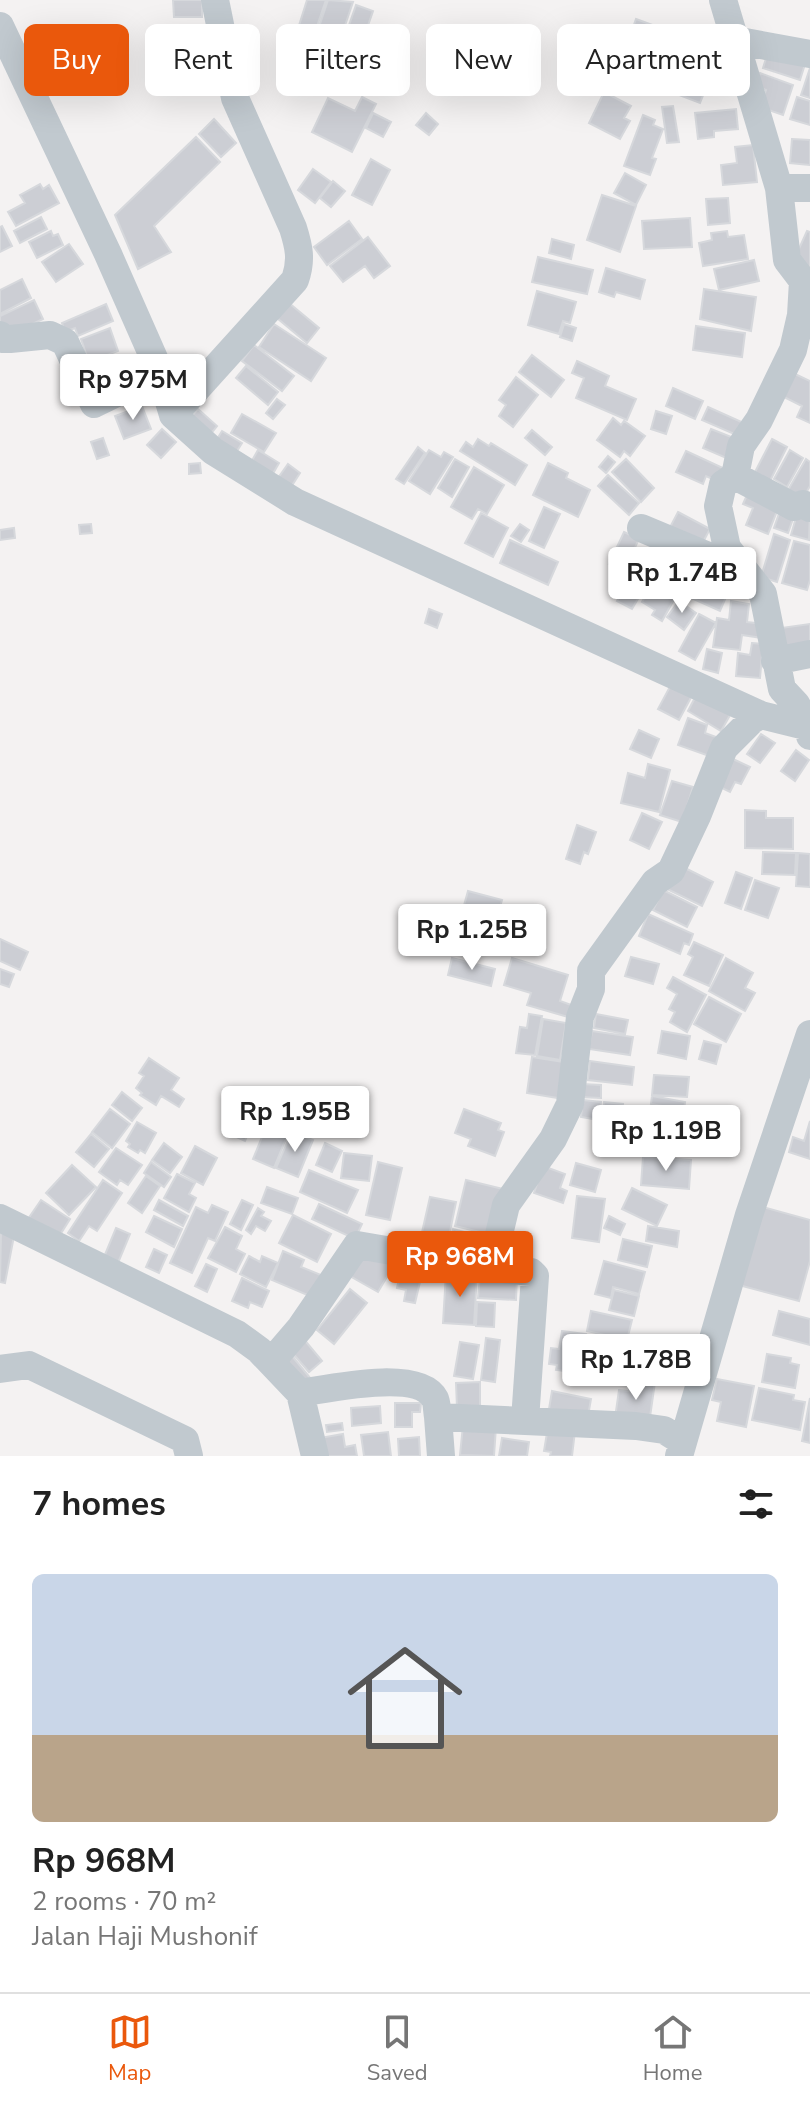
<!DOCTYPE html>
<meta charset="utf-8">
<style>
:root{--surface:#fff;--page:#f2f2f2;--text:#222;--muted:#767676;--line:#e0e0e0;--accent:#ea580c}
body{margin:0;font-family:"Nunito Sans",sans-serif;background:var(--page);color:var(--text);height:100vh;display:flex;flex-direction:column;font-size:30px;white-space:nowrap}
*{box-sizing:border-box;margin:0}
p{font-size:26px;color:var(--muted)}
.icon{flex:none;width:44px;height:44px;fill:none;stroke:currentColor;stroke-width:2;stroke-linecap:round;stroke-linejoin:round}
.map{position:relative;height:1456px;overflow:hidden}
.drawer{display:flex;flex-direction:column;background:var(--surface);flex:1}
.drawer>*{flex:none}
.hud{position:absolute;left:24px;top:24px;width:762px;height:72px;display:flex;gap:16px}
.price{position:absolute;translate:-50% -68px;padding:0 18px;border-radius:8px;background:#fff;color:#222;font-size:26px;line-height:52px;filter:drop-shadow(0 2px 4px #0008)}
.price::after{content:'';position:absolute;left:50%;top:48px;width:24px;height:18px;margin-left:-12px;background:inherit;clip-path:polygon(0 0,100% 0,50% 100%)}
.price.active{background:var(--accent);color:#fff}
ul{padding:0;list-style:none}
li{display:grid;align-content:center;gap:16px;height:424px;padding:0 32px}
li+li{border-top:2px solid var(--line)}
li span{display:grid;place-items:center;height:248px;border-radius:12px;color:#555}
li>.icon{margin-inline-start:auto}
span .icon{width:144px;height:144px;fill:#fffc;stroke-width:1}
li b{font-size:34px}
h2{display:flex;justify-content:space-between;align-items:center;height:96px;padding:0 32px;font-size:34px}
.tag{padding:0 28px;border-radius:12px;background:var(--surface);box-shadow:0 8px 32px #0002;font-size:28px;line-height:72px}
.tag.active{background:var(--accent);color:#fff}
.tabs{display:flex;justify-content:space-around;align-items:center;height:112px;border-top:2px solid var(--line);background:var(--surface);font-size:22px;color:var(--muted)}
.tabs a{display:grid;justify-items:center;gap:4px}
.tabs .active{color:var(--accent)}
.map>svg:first-child{display:block}
</style>
<div class="map">
<svg width="810" height="1456" viewBox="0 0 810 1456">
<rect width="100%" height="100%" fill="#f4f2f2"/>
<path fill="#ccced4" stroke="#d6d8dc" stroke-width="2" d="M173,0h29v17h-28z
M307,0h19l-13,38 -16,-6z
M328,0l25,2 -16,47 -23,-7z
M356,5l17,6 -17,49 -17,-6z
M636,19l25,9 -6,20 -26,-9z
M668,28l29,9 -8,24 -29,-10z
M627,42l15,6 -14,31 -15,-7z
M769,49l37,12 -6,19 -37,-12z
M675,63l36,12 -11,28 -34,-13z
M636,64l24,11 -5,11 -8,-4 -4,10 -16,-7z
M810,68v30l-9,-3z
M760,73l33,12 -10,30 -23,-8 6,-17 -10,-4z
M604,92l27,14 -7,12 6,3 -10,18 -31,-16z
M362,97l14,7 -24,48 -40,-20 16,-34 27,13z
M797,97l13,4v24l-20,-6z
M673,106l6,36 -12,1 -5,-36z
M736,109l2,20 -24,2v6l-16,2 -3,-26z
M373,113l18,9 -8,15 -17,-9z
M426,113l12,11 -9,11 -13,-10z
M643,115l12,5 -2,5 10,4 -11,29 4,1 -6,16 -26,-9z
M214,119l22,24 -15,14 -22,-23z
M196,137l24,25 -66,64 17,26 -33,17 -23,-54z
M792,139l18,1v25l-20,-2z
M753,145l4,37 -34,3 -2,-20 16,-2 -2,-16z
M371,159l19,11 -18,35 -20,-10z
M313,169l18,13 -16,21 -17,-13z
M625,173l21,12 -10,20 -22,-12z
M333,181l12,10 -14,16 -11,-9z
M40,184l3,5 6,-4 10,18 -43,23 -8,-14 17,-9 -5,-8z
M602,195l34,11 -16,46 -33,-12z
M728,198l2,25 -22,2 -2,-26z
M41,217l6,12 -27,14 -6,-12z
M690,218l2,29 -48,2 -2,-28z
M349,221l13,18 -35,26 -13,-18z
M2,226l10,20 -12,6v-25z
M51,231l2,5 5,-2 5,11 -26,13 -8,-16z
M727,231l1,6 16,-2 4,24 -45,7 -4,-23 13,-3 -1,-7z
M807,231l3,1v38l-17,-8z
M368,237l22,29 -16,12 -9,-12 -22,16 -13,-16z
M552,239l22,6 -3,14 -22,-6z
M69,244l14,20 -27,18 -14,-20z
M538,257l55,13 -6,24 -55,-12z
M754,260l5,21 -40,9 -5,-21z
M606,268l39,12 -5,19 -24,-7 -2,5 -15,-5z
M22,279l9,19 -31,16v-24z
M704,289l52,8 -5,34 -51,-12z
M537,291l39,11 -6,21 -7,-2 -4,13 -31,-9z
M283,298l36,30 -12,15 -36,-30z
M34,300l9,19 -38,18 -5,-10v-11z
M106,304l7,17 -35,15 -3,-8 -10,4 -3,-9z
M274,324l52,34 -15,23 -52,-34z
M564,324l12,4 -4,13 -12,-4z
M696,326l49,7 -3,24 -49,-7z
M110,328l8,23 -29,11 -8,-23z
M254,345l40,31 -12,15 -40,-30z
M532,355l32,25 -13,17 -32,-25z
M120,356l11,25 -33,7 -8,-20z
M577,361l32,15 -4,10 31,13 -9,21 -51,-22 8,-20 -12,-5z
M246,366l32,26 -10,13 -32,-27z
M795,374l15,7v42l-13,-6 5,-11 -18,-9z
M516,377l22,18 -25,32 -14,-11 7,-11 -7,-5z
M673,388l30,13 -8,18 -29,-13z
M277,399l8,6 -12,14 -7,-6z
M142,406l9,23 -27,10 -9,-23z
M708,407l38,17 -5,13 -39,-17z
M198,409l19,17 -8,10 -20,-17z
M656,411l16,5 -6,18 -15,-5z
M242,414l34,19 -12,19 -33,-19z
M613,418l8,7 3,-4 21,15 -15,20 -6,-5 -4,6 -23,-17z
M162,429l14,13 -15,16 -14,-13z
M711,429l28,11 -8,20 -28,-12z
M532,430l20,17 -7,8 -20,-17z
M222,431l20,12 -8,13 -20,-12z
M103,438l6,17 -12,4 -6,-17z
M478,439l11,7 2,-3 36,22 -12,20 -55,-34 6,-9 7,5z
M772,439l15,8 -17,34 -16,-7z
M418,447l7,6 -21,31 -8,-5z
M258,450l21,13 -8,14 -21,-13z
M429,450l12,7 3,-5 9,5 -23,37 -21,-13z
M790,450l13,8 -16,29 -13,-8z
M686,451l39,18 -6,13 -13,-6 -3,8 -27,-12z
M608,456l7,6 -9,11 -7,-6z
M455,459l14,8 -17,30 -14,-9z
M626,459l28,29 -13,14 -29,-30z
M806,459l4,3v24l-11,19 -15,-8z
M200,463l1,10 -12,1v-10z
M548,463l20,10 -2,5 24,12 -12,27 -45,-22z
M288,464l12,9 -9,14 -13,-9z
M474,467l30,18 -17,29 -9,-5 -6,10 -21,-12z
M608,475l31,28 -10,12 -31,-29z
M750,488l31,13 -13,33 -22,-9 7,-17 -10,-4z
M782,505l14,5 -8,23 -14,-5z
M544,507l16,7 -16,34 -15,-7z
M799,507l11,3 -1,30 -18,-5z
M678,512l32,17 -10,19 -32,-17z
M481,513l27,15 -15,29 -28,-14z
M91,524l1,9 -12,1 -1,-9z
M520,524l9,6 -8,12 -10,-6z
M14,528l1,10 -15,2v-10z
M624,532l15,7 -15,32 -15,-7z
M774,534l16,6 -13,42 -16,-5z
M510,540l48,22 -10,23 -48,-22z
M794,541l16,4v35l-3,10 -25,-7z
M681,549l11,5 -16,34 -11,-5z
M701,559l41,18 -8,18 -41,-17z
M631,573l17,9 -16,27 -15,-8z
M654,582l22,14 -14,25 -10,-6 3,-5 -13,-8z
M695,583l31,14 -6,14 -31,-14z
M679,601l17,12 -12,17 -17,-13z
M731,601l18,3 -2,18 17,2 -2,14 -20,-3 -2,15 -27,-3 4,-29 12,2z
M429,609l13,5 -5,14 -12,-5z
M699,614l17,9 -21,37 -16,-9z
M810,624v24l-25,8 -4,-28z
M752,643l11,1 -3,34 -24,-2 2,-23 12,2z
M707,649l15,4 -4,20 -15,-4z
M673,681l21,11 -15,28 -21,-11z
M700,688l34,20 -13,23 -33,-20z
M688,718l19,7 -2,8 14,5 -7,19 -34,-12z
M639,730l20,9 -8,19 -21,-9z
M761,734l14,9 -15,20 -13,-9z
M796,750l13,10 -14,21 -14,-10z
M733,759l17,8 -9,17 -6,-2 -5,10 -10,-5z
M648,764l22,6 -11,42 -38,-9 7,-30 17,5z
M672,781l21,6 -11,35 -22,-7z
M745,810l21,1v7h27v31l-48,-1z
M642,813l20,9 -13,27 -19,-9z
M577,825l19,7 -8,22 -4,-2 -4,12 -14,-5z
M763,852l33,1 -1,22 -33,-1z
M798,853l12,1v33l-14,-1z
M679,865l34,17 -11,24 -35,-17z
M736,872l16,6 -11,31 -16,-6z
M755,880l24,8 -11,30 -23,-8z
M663,890l34,17 -10,20 -34,-17z
M468,891l34,9 -14,50 -34,-9z
M648,914l45,20 -4,11 -5,-2 -4,11 -41,-18z
M0,939l28,13 -8,18 -20,-9z
M694,942l29,13 -14,31 -25,-11 9,-18 -5,-3z
M631,957l28,7 -6,20 -28,-8z
M452,958l43,11 -4,17 -43,-11z
M512,958l56,17 -8,26 11,4 -3,12 -41,-12 4,-12 -27,-8z
M726,958l27,15 -8,15 10,5 -10,18 -36,-20z
M0,969l14,5 -5,13 -9,-3z
M673,977l33,18 -19,37 -17,-10 5,-10 -6,-3 8,-15 -10,-6z
M709,997l32,17 -15,28 -32,-18z
M529,1014l13,2 -7,39 -19,-2 4,-26 7,1z
M596,1014l32,6 -3,14 -31,-6z
M543,1019l23,4 -6,37 -23,-4z
M592,1031l41,6 -3,18 -41,-6z
M662,1031l28,5 -4,23 -28,-6z
M704,1041l17,4 -5,19 -17,-5z
M532,1057l38,6 -6,36 -37,-6z
M149,1058l30,20 -8,12 13,9 -5,8 -18,-11 -5,9 -16,-10 2,-2 -6,-5 8,-12 -5,-3z
M590,1061l44,6 -2,18 -44,-5z
M654,1075l35,2 -2,20 -35,-2z
M581,1084l20,1v13l-21,-1z
M122,1092l20,16 -10,13 -20,-16z
M652,1096l33,6 -1,8 -33,-6z
M583,1100l18,2 -2,18 -18,-3z
M604,1102l19,2 -2,20 -19,-1z
M110,1109l20,15 -18,24 -20,-16z
M464,1109l37,14 -3,7 6,2 -9,24 -27,-10 3,-7 -16,-6z
M647,1109l53,4 -2,24 -9,-1 -2,20 -51,-5 2,-24h7z
M232,1111l21,10 -8,20 -22,-10z
M810,1121v38l-21,-7 4,-15 11,4z
M137,1122l19,11 -11,20 -5,-3 -2,3 -10,-6 2,-3 -4,-3z
M276,1123l14,6 -16,39 -21,-9 13,-32 7,3z
M292,1131l21,9 -15,37 -22,-9z
M91,1134l18,15 -15,18 -18,-15z
M164,1143l18,14 -12,16 -18,-13z
M325,1143l17,8 -10,21 -16,-7z
M195,1146l22,12 -14,27 -22,-12z
M116,1148l26,17 -14,20 -8,-5 -3,5 -18,-13z
M344,1153l28,3 -3,25 -28,-3z
M643,1157l48,3 -2,29 -48,-4z
M151,1162l20,15 -7,10 -20,-14z
M378,1162l24,6 -12,52 -24,-5z
M576,1163l25,7 -6,22 -25,-7z
M72,1165l24,22 -27,28 -23,-22z
M543,1166l22,8 -5,14 7,3 -4,12 -29,-10z
M309,1170l49,20 -11,23 -47,-21z
M177,1174l18,9 -6,11 7,4 -7,14 -25,-14z
M146,1176l14,10 -18,27 -14,-10z
M103,1180l19,13 -25,38 -8,-5 -10,15 -11,-8z
M466,1180l37,9 -11,46 -37,-9z
M267,1187l31,11 -6,16 -31,-11z
M632,1188l35,17 -10,21 -35,-17z
M577,1196l28,3 -6,43 -27,-4z
M430,1197l26,5 -11,54 -27,-6z
M41,1200l29,19 -12,19 -30,-19z
M159,1200l29,16 -5,10 -29,-16z
M242,1200l11,5 -12,25 -11,-6z
M319,1204l43,20 -7,15 -43,-20z
M212,1205l16,7 -13,29 -7,-3 -16,35 -22,-10 26,-56 12,6z
M756,1205l54,15v41l-11,40 -64,-17z
M258,1208l6,4 -3,4 10,5 -6,10 -9,-5 -5,8 -5,-4z
M293,1215l38,19 -14,28 -38,-19z
M154,1216l28,13 -8,18 -28,-15z
M609,1216l16,8 -5,11 -16,-7z
M648,1226l31,5 -2,16 -31,-6z
M225,1227l17,9 -6,13 9,5 -9,18 -28,-14z
M116,1228l14,6 -12,29 -14,-6z
M453,1229l19,5 -5,27 -19,-4z
M1,1233l13,3 -9,47 -5,-1z
M475,1235l12,3 -6,24 -12,-3z
M623,1239l29,7 -5,21 -29,-7z
M154,1249l13,6 -8,18 -13,-6z
M283,1251l21,9 -3,7 20,8 -9,22 -40,-17z
M364,1251l30,14 -16,27 -28,-16z
M249,1256l11,6 2,-6 16,7 -12,24 -26,-13z
M403,1260l21,5 -9,38 -11,-2 2,-11 -9,-2z
M604,1261l41,11 -6,22 -26,-7 -2,11 -16,-4z
M206,1264l11,5 -10,23 -12,-6z
M446,1273l31,2 -3,50 -31,-2z
M480,1276l37,1 -1,23 -38,-2z
M242,1278l27,13 -7,16 -12,-5 -2,6 -16,-7z
M350,1289l17,14 -33,41 -17,-14z
M614,1290l25,6 -5,20 -25,-6z
M477,1302l18,1 -1,24 -18,-1z
M591,1311l41,9 -5,20 -40,-9z
M779,1311l31,8v26l-37,-10z
M562,1331l24,3 -6,39 -24,-3 1,-5 -8,-1 2,-16 8,1z
M587,1336l27,5 -2,14 -13,-2 -4,24 -14,-3z
M302,1337l20,24 -13,11 -20,-23z
M486,1338l14,2 -5,42 -14,-2z
M460,1342l19,3 -6,34 -19,-3z
M288,1351l27,33 -8,7 -27,-33z
M767,1354l24,4 -1,5 9,2 -4,23 -33,-6z
M631,1378l24,4 -6,42 -34,-6 4,-28 10,1z
M717,1379l37,7 -8,41 -29,-6 4,-19 -9,-2z
M480,1382v26h-23l-1,-25z
M759,1388l35,7 -1,5 12,2 -5,28 -48,-10z
M552,1391l39,8 -3,17 -39,-7z
M810,1398v45l-8,-2z
M395,1403h26l-1,9h-8v15h-17z
M380,1406l1,17 -29,3 -1,-18z
M342,1423l1,7 -16,2 -1,-7z
M463,1425l33,2 -2,29 -34,-1z
M548,1427l27,4 -3,25h-22l1,-4 -7,-1z
M388,1432l3,24h-27l-3,-21z
M343,1434l2,13 10,-2 2,11h-34l-3,-18z
M419,1437l1,19h-21l-1,-17z
M502,1438l27,4 -2,14h-28z"/>
<g fill="none" stroke-linecap="round" stroke-linejoin="round">
<path stroke="#c1c9cf" stroke-width="28" d="M723,0l56,188 8,72 16,21 -2,34 -8,35 -34,70 -18,26 -6,30 -12,8 -5,22 9,42 36,46 19,95 14,15 13,23 1,9
M0,26l108,228 52,118 13,43 40,36 82,51 466,213 48,12
M734,40l76,14
M779,188h31
M0,335l3,4h7l40,-4 15,7 29,62 66,-32
M173,415l122,-135c7,-20 4,-33 -2,-52l-58,-130 -20,-98
M735,476l59,31 9,-3 7,4
M641,528l103,43
M775,661l35,-7
M0,1218l237,116 22,16 41,43 15,63
M491,1268l40,4 4,4 -10,144
M271,1362l30,-35 56,-82 134,23 15,-63 47,-66 17,-35 10,-87 11,-28v-18l64,-89 16,-11 26,-55 27,-68 28,-28 9,-5
M0,1369l29,-4 156,75 4,16
M300,1393c27,-4 119,-25 135,6 2,4 2,13 3,18l198,9 28,4 19,12
M438,1417l3,39
M679,1456l70,-241 61,-181"/>
</g>
</svg>
<b class="price" style="left:133px;top:422px">Rp 975M</b>
<b class="price" style="left:682px;top:615px">Rp 1.74B</b>
<b class="price" style="left:472px;top:972px">Rp 1.25B</b>
<b class="price" style="left:295px;top:1154px">Rp 1.95B</b>
<b class="price" style="left:666px;top:1173px">Rp 1.19B</b>
<b class="price active" style="left:460px;top:1299px">Rp 968M</b>
<b class="price" style="left:636px;top:1402px">Rp 1.78B</b>
<div class="hud">
<a class="tag active">Buy</a>
<a class="tag">Rent</a>
<a class="tag">Filters</a>
<a class="tag">New</a>
<a class="tag">Apartment</a>
</div>
</div>
<section class="drawer">
<h2>7 homes<svg class="icon" aria-label="filters" viewBox="0 0 24 24"><path d="M4 7h16M4 17h16"/><circle cx="9" cy="7" r="2"/><circle cx="15" cy="17" r="2"/></svg></h2>
<ul>
<li><span style="background:linear-gradient(#c9d6e8 65%,#b9a48a 0)"><svg class="icon" aria-label="home" viewBox="0 0 24 24"><path d="M3 11l9-7 9 7M6 9v11h12V9"/></svg></span><div><b>Rp 968M</b><p>2 rooms · 70 m²</p><p>Jalan Haji Mushonif</p></div></li>
</ul>
</section>
<nav class="tabs">
<a class="active"><svg class="icon" aria-label="map" viewBox="0 0 24 24"><path d="M3 6l6-2 6 2 6-2v14l-6 2-6-2-6 2zM9 4v14M15 6v14"/></svg>Map</a>
<a><svg class="icon" aria-label="saved" viewBox="0 0 24 24"><path d="M7 4h10v16l-5-4-5 4z"/></svg>Saved</a>
<a><svg class="icon" aria-label="home" viewBox="0 0 24 24"><path d="M3 11l9-7 9 7M6 9v11h12V9"/></svg>Home</a>
</nav>
